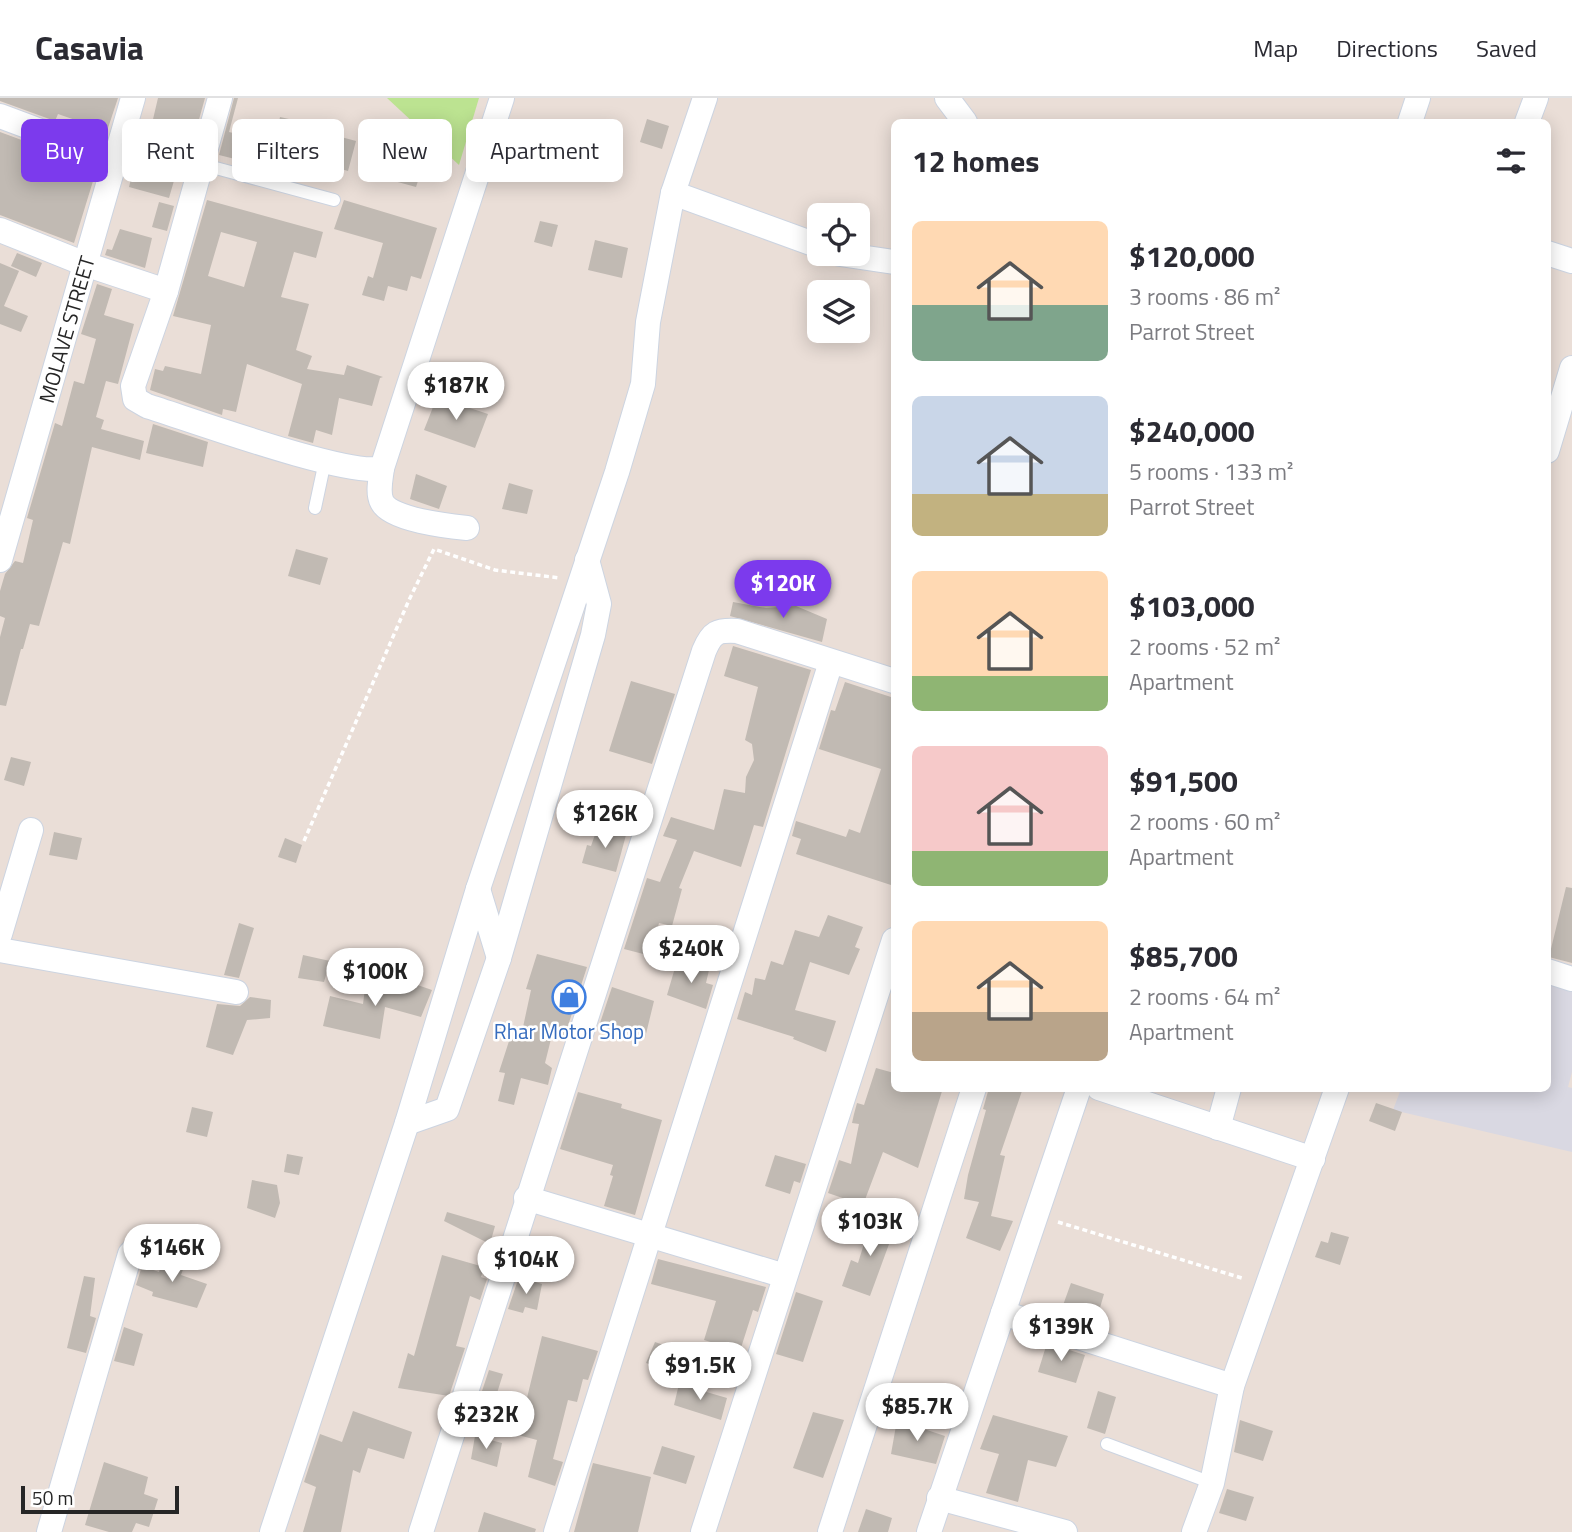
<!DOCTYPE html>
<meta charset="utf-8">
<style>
:root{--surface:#fff;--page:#f2f2f3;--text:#2b2b33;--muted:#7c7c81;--line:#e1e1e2;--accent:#7c3aed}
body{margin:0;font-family:"Titillium Web",sans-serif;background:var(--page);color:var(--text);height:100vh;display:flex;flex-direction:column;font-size:26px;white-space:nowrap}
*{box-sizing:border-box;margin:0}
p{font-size:23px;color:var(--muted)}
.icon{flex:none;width:38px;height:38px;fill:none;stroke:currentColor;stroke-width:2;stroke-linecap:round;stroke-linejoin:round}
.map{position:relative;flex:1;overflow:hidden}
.sheet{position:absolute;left:891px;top:21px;width:660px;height:973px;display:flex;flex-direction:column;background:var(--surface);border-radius:10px;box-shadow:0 4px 18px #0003}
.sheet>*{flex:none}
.guide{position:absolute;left:21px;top:21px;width:665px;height:63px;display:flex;gap:14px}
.buttons{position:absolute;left:807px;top:105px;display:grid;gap:14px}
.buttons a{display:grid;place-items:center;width:63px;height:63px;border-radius:10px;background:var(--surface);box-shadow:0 4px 18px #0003;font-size:35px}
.scale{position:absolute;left:21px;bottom:18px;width:158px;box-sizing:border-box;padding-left:7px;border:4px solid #262626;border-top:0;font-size:19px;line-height:24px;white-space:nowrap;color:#262626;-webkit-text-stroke:5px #fff;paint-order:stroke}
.price{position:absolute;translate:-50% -60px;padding:0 16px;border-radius:24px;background:#fff;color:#222;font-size:23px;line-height:46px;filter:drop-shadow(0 2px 4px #0008)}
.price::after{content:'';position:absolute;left:50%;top:42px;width:21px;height:16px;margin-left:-10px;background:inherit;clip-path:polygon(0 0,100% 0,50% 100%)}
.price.active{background:var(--accent);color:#fff}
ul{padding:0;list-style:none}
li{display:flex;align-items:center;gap:21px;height:175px;padding:0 21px}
li span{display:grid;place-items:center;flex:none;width:196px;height:140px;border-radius:10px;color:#555}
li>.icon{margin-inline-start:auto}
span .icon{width:84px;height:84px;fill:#fffc;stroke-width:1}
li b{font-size:30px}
h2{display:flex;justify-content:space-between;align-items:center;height:84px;padding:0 21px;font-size:30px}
.chip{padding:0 24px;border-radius:10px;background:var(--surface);box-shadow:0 4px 18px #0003;font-size:24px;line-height:63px}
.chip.active{background:var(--accent);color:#fff}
header{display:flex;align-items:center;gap:42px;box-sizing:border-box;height:98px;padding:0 35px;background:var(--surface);border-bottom:2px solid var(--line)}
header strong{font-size:33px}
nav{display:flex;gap:38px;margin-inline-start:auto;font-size:24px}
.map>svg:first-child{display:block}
</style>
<header>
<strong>Casavia</strong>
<nav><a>Map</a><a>Directions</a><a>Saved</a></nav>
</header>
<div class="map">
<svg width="1572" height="1434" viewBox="0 0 1572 1434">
<rect width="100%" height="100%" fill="#eaded7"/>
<path fill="#d9d8e2" d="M1547,884l25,8v82l-4,15 4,1v64l-179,-42 8,-21 146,-1z"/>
<path fill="#bce391" d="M387,0h92l-20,67z"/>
<path fill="#c1bab3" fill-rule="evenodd" d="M0,0h118l-11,33 -49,-17 -3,7 -55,-20z
M158,0h47l-14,50 -7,-2 -15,52 -40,-11 14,-57 7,2z
M234,0h4l-9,34 13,3 -7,24 -16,-4z
M280,19l40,9 -1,5 37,10 -8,30 -52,-14 -1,5 -17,-4 3,-13 -7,-1z
M647,21l22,7 -7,23 -22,-7z
M0,34l97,36 -23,75 -74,-28z
M547,37l20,7 -10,33 -41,-16 8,-20 18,9z
M388,64l33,10 -5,15 -33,-9z
M207,102l116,32 -7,26 -22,-6 -13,45 28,7 -13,46 16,6 -5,13 37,6 3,-10 36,12 -3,1 -8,28 -33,-8 -7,37 -16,-5 -3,13 -25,-7 14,-52 -55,-20 -11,48 -13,-3 -1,6 -72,-25 5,-21 8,2 2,-5 36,8 10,-49 -38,-9zM221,134l36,10 -13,45 -36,-11z
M344,102l93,28 -16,51 -10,-3 -4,15 -19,-5 -4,15 -22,-6 6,-19 5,2 10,-35 -49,-14z
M159,104l15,4 -7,25 -15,-4z
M540,123l18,4 -6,22 -18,-5z
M120,131l32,9 -7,30 -40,-13 2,-6 5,1z
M595,142l33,8 -6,30 -34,-8z
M17,155l25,10 -6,14 -25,-11z
M0,165l19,8 -15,35 24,10 -7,16 -21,-8z
M97,186l15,5 -8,26 30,9 -16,60 -12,-3 -10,36 8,3 -3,9 43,12 -4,19 -48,-13 -22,97 -7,-2 -24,84 -9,-2 -7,25h-2l-15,57 -6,-1v-68l5,-19 -5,-2v-25l5,-17 10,-13 8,2 10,-43 -6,-2 28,-95 7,3 12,-45 10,3 12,-45 -15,-5z
M437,299l51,17 -13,34 -51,-18z
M153,326l55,18 -5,25 -57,-14z
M416,376l31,12 -8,23 -29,-10z
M509,385l24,7 -6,24 -25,-5z
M296,451l32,9 -8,27 -32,-9z
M733,504l33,6 30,-2 31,13 -5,23 -92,-26z
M733,548l78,24 -48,157 -9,-2 -13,42 -47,-16 -15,37 3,1 -10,37 -13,-3 -8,33 -27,-7 23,-71 13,4 17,-42 -14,-4 8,-19 43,13 10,-41 21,4 1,-16 8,-17 -2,-16 -7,-4 13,-53 -34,-11z
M631,583l44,13 -23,70 -43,-13z
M845,584l49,16v188l-98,-32 5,-15 -9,-3 4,-15 50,16 3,-8 11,4 21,-64 -62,-20 12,-39 4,1z
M11,659l20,5 -7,24 -20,-6z
M597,731l29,6 -10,37 -34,-9 5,-18 4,1z
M54,734l28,6 -5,22 -28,-5z
M285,740l17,7 -6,18 -18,-6z
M1566,789l6,1v75l-23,-6z
M828,817l35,12 -8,20 5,2 -11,26 -39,-13 -15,48 41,11 -10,31 -33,-13 1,-2 -57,-18 8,-27 7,3 3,-17 10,2 6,-19 12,4 12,-35 24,7z
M239,825l15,5 -15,50 -15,-3z
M537,856l50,13 -23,71 -12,-3 -7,28 7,5 -4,17 -27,-7 -7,27 -16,-4 7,-28 -6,-1 11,-34 10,3 11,-51 -5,-1z
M303,857l27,6 -6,21 -26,-4z
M677,863l32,9 -3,13 7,2 -7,24 -39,-14z
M400,881l32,11 -11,27 -36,-10 -5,32 -57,-13 7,-30 33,8 3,-23 31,10z
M612,889l42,14 -9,37 -45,-15z
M250,899l21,3 -1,18 -23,2 -14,35 -27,-8 11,-43 23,2z
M876,970l18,5v15h49l-25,80 -35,-16 -20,53 -35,-12 11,-33 12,4 8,-40 -7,-1 2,-9 3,-11 7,2z
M989,990h34l-23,67 5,1 -14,60 22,5 -13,30 -34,-13 13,-36 -15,-3 4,-24 18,-65 -3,-1z
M578,994l44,12 -1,4 41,12 -27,95 -31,-9 9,-30 -3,-1 3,-10 -53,-16z
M1376,1005l26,9 -7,19 -26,-10z
M192,1009l21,5 -6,25 -21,-5z
M287,1056l16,3 -4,18 -15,-3z
M775,1057l31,9 -6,19 -6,-2 -4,13 -25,-8z
M252,1082l25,5 3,18 -5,15 -28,-10z
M447,1114l48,14 -5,18 -46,-23z
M872,1120l24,7 -26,71 -28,-10 9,-26 7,3z
M1331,1134l18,5 -9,28 -25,-8 6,-16 7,2z
M442,1157l42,12 -3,10 6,2 -7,21 -10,-4 -14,50 9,2 -16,48 -51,-8 10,-35 6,3z
M658,1161l108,28 -8,25 -5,-2 -13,41 -36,-11 12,-39 -65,-17z
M162,1163l23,3 -4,11 26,9 -10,24 -45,-12 1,-4 -17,-7 6,-19 17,6z
M84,1178l11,2 -5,38 6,2 -10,35 -19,-5z
M519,1179l23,7 -5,26 -12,-3 -2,6 -15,-4z
M1071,1185l33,11 -7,24 -16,4 -9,-3 3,-7 -13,-4z
M796,1194l27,9 -20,61 -27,-8z
M124,1229l19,7 -9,32 -20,-5z
M542,1238l56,15 -10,29 -5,-1 -6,23 -9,-2 -15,59 10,3 -8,24 -27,-9 9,-37 -19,-5z
M655,1244l26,9 -6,21 -29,-9z
M1047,1245l38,12 -9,28 -38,-11z
M489,1272l14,4 -16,51 -15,-4z
M679,1286l48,14 -6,22 -47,-15z
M1098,1293l18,6 -11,37 -18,-6z
M353,1313l59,21 -8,27 -36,-11 -8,25 -7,-3 -12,62h-38l13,-45 -12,-5 16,-48 22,8z
M813,1314l31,8 -21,58 -30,-10z
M993,1317l75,21 -12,31 -28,-7 -10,42 -32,-9 13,-39 -19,-5z
M897,1322l48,16 -9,28 -45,-10z
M1240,1322l33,11 -10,30 -29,-9z
M475,1338l27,7 -5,24 -26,-8z
M662,1348l33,10 -9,28 -33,-10z
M104,1364l44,15 -4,17 14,5 -9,28 -13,-4 -4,9h-23l-24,-7z
M593,1365l58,14 -13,55h-64z
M1227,1391l27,8 -8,24 -27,-8z
M866,1411l26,9 -4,14h-30z
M484,1414l52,17 -1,3h-57z"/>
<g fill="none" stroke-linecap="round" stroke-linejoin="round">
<defs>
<path id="service" d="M201,66l133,36
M315,410l10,-47
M1107,1346l105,39"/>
<g id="minor">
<path d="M220,0l-54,193 -33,95 2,13 12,7c42,13 204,72 235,62l120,-370"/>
<path d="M947,0l18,24"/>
<path d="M0,18l115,43"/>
<path d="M1410,24l8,-24"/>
<path d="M1527,24l9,-24"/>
<path d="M673,95l146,53"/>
<path d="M0,132l85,34 81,27"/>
<path d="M1547,155l25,8"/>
<path d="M840,156l54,8"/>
<path d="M1547,353l25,-83"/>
<path d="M382,370c-1,10 -5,24 0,34 9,18 66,24 85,26"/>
<path id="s1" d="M0,462l133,-462"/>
<path d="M478,791l21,69"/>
<path d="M0,836l31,-104"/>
<path d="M0,852l236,42"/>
<path d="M1547,873l25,8"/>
<path d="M1099,990l214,71"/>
<path d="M407,1025l40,-14 52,-151 94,-323 6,-31 -12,-44"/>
<path d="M1218,1030l11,-40"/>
<path d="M526,1100l259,78"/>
<path d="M1003,1215l229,73"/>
<path d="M939,1400l126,34"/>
<path d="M49,1434l81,-278 8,-8 35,-9"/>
<path d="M272,1434l135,-409 71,-234 139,-417 26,-88 5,-62 25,-129 32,-95"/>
<path d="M421,1434l283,-881c8,-19 13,-21 33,-20l157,50"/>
<path d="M556,1434l275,-870"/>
<path d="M703,1434l191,-592"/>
<path d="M830,1434l144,-444"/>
<path d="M929,1434l150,-444"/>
<path d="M1194,1434l18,-49 20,-97 105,-298"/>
</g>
</defs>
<use href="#service" stroke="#ccd4e1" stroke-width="14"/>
<use href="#minor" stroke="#ccd4e1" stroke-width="26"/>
<path stroke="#fff" stroke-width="3.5" stroke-dasharray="5 3.5" stroke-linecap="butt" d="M304,743l105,-241 25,-51 61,21 65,8
M1058,1124l187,57"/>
<use href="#service" stroke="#fff" stroke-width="12"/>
<use href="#minor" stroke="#fff" stroke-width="24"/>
</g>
<defs>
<symbol id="shop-ring" viewBox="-11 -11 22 22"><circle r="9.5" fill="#fff" stroke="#3f7fe0" stroke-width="1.5"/><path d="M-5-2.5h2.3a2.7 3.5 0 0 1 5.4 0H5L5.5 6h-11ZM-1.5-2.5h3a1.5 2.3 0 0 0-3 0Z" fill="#3f7fe0"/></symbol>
</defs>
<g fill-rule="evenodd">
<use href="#shop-ring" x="550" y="880" width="38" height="38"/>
</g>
<g text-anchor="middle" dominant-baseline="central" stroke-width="5" stroke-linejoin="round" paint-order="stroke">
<g font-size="21" fill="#262626" stroke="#fff">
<text stroke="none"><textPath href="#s1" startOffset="240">MOLAVE STREET</textPath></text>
</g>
<g font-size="21" fill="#366cbe" stroke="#fff">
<text x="569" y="933">Rhar Motor Shop</text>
</g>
</g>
</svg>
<div class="buttons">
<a><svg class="icon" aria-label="locate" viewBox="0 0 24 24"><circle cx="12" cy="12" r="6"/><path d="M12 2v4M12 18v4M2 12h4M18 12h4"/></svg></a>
<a><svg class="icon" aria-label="layers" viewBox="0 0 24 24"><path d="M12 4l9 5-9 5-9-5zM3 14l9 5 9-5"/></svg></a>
</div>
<div class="scale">50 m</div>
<b class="price" style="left:456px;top:324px">$187K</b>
<b class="price active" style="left:783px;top:522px">$120K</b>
<b class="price" style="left:605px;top:752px">$126K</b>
<b class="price" style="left:691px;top:887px">$240K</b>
<b class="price" style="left:375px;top:910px">$100K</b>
<b class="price" style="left:870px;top:1160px">$103K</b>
<b class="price" style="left:172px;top:1186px">$146K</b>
<b class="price" style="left:526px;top:1198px">$104K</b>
<b class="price" style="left:1061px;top:1265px">$139K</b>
<b class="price" style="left:700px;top:1304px">$91.5K</b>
<b class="price" style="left:917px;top:1345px">$85.7K</b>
<b class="price" style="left:486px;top:1353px">$232K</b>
<div class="guide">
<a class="chip active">Buy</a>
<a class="chip">Rent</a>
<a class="chip">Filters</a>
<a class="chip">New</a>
<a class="chip">Apartment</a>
</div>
<section class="sheet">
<h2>12 homes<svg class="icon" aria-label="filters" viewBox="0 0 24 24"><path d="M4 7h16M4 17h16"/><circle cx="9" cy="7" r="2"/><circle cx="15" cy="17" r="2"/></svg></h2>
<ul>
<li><span style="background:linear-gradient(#ffd9b3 60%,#7fa58c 0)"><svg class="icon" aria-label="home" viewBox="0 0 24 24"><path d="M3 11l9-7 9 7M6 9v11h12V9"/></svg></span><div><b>$120,000</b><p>3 rooms · 86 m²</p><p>Parrot Street</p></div></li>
<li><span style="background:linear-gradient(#c9d6e8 70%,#c2b280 0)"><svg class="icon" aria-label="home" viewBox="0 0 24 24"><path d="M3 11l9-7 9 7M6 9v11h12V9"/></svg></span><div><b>$240,000</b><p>5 rooms · 133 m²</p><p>Parrot Street</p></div></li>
<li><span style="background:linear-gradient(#ffd9b3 75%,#8fb573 0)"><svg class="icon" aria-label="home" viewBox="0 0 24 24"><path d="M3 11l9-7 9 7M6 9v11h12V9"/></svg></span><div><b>$103,000</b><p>2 rooms · 52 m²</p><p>Apartment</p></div></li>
<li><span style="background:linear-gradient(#f6c9c9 75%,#8fb573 0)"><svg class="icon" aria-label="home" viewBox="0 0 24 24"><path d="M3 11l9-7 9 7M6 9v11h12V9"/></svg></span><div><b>$91,500</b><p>2 rooms · 60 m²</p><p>Apartment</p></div></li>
<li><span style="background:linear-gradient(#ffd9b3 65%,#b9a48a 0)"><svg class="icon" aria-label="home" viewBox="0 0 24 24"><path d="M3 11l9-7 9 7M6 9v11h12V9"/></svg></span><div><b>$85,700</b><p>2 rooms · 64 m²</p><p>Apartment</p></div></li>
</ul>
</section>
</div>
